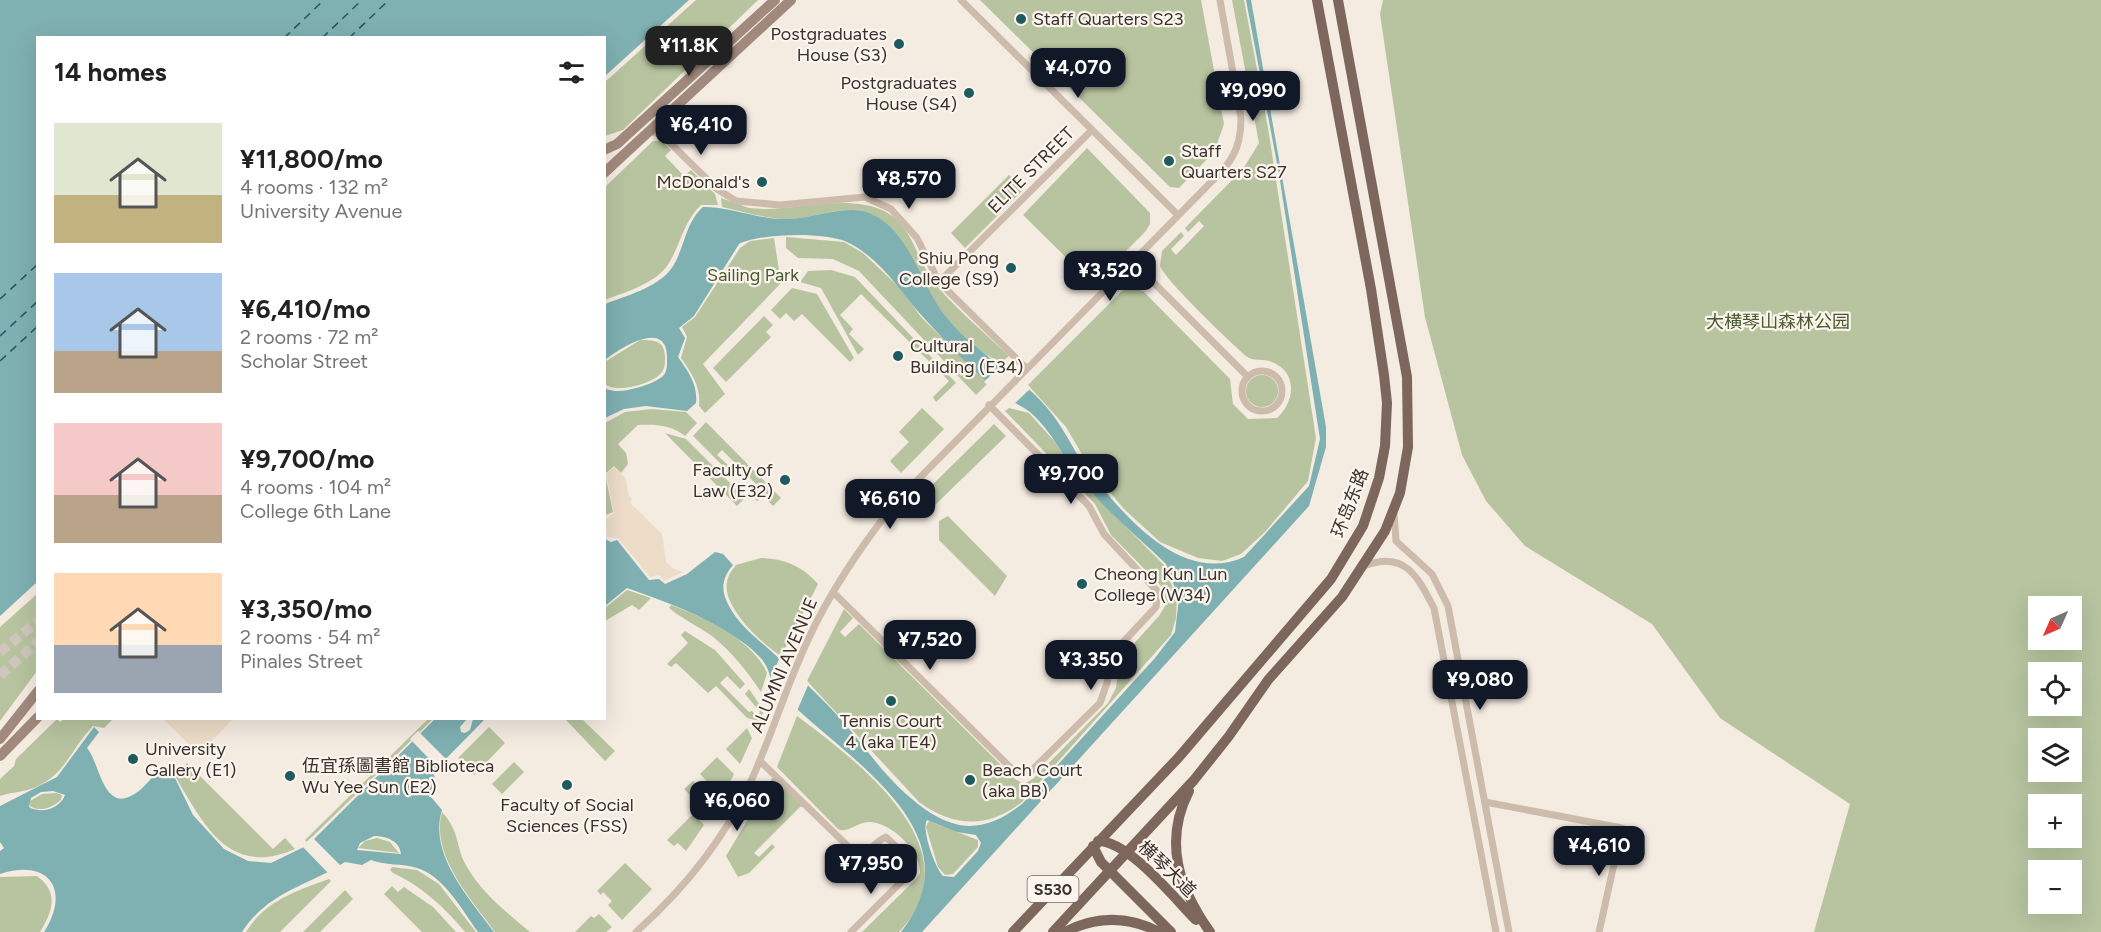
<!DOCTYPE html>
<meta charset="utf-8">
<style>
:root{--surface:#fff;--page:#f6f6f6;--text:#222;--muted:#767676;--accent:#111827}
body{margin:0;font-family:Figtree,"Noto Sans SC",sans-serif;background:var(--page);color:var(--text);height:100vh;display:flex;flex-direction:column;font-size:22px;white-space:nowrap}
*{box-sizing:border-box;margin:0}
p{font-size:20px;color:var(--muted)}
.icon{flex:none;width:33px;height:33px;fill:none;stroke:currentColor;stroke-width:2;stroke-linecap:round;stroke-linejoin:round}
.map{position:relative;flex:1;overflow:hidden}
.details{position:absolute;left:36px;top:36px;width:570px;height:684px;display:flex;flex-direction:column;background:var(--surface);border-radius:0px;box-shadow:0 6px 24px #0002}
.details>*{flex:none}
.needle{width:39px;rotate:225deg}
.buttons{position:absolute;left:2028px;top:596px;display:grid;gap:12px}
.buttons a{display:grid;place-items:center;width:54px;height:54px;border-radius:0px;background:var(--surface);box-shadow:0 6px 24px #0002;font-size:30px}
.price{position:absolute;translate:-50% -51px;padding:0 14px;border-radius:12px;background:var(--accent);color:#fff;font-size:20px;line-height:39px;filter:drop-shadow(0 2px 3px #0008)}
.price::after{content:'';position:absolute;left:50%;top:36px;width:18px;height:14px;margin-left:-9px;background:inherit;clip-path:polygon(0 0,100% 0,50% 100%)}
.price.current{background:#222;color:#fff}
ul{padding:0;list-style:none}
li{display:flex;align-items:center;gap:18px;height:150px;padding:0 18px}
li span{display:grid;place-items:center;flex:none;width:168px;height:120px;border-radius:0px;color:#555}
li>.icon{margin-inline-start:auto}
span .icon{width:72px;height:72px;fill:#fffc;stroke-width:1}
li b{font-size:26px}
h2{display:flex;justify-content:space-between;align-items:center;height:72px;padding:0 18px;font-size:26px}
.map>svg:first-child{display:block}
</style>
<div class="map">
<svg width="2101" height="932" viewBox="0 0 2101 932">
<rect width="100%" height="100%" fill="#f4ebe1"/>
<path fill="#b8c4a0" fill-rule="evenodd" d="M696,0h62l-135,130 -18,6v-54z
M980,0h221l23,124 -10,28 -35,36 -9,-1z
M1232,0h12l24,128 48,310 -8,43 -43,51 -24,22 -19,7 -24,-3 -38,-16 -36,-33 -34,-41 -24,-41 -38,-42 94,-94 9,-3 12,3 87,88 3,25 15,15 29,-1c18,-16 21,-46 -5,-56 -8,-4 -20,0 -26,-6 -15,-13 -81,-76 -86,-90l2,-15 19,-19 3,4 -13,13 5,6 28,-29 -5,-5 -11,11 -3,-4 58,-59 16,-26z
M1383,0h718v932h-287l36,-128 -130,-86 -68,-94 -127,-78 -39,-45 -24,-46 -37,-138 -45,-303zM2038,606h34v33h-34zM2038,672h34v33h-34zM2038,738h34v33h-34zM2038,804h34v33h-34zM2038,870h34v33h-34z
M653,141h9l9,9 -6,6 19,20 7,-6 24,24 3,11h-17c-17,16 -20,38 -32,58 -13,21 -42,28 -64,37v-113z
M1087,148l63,65v11l-5,8 -52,52 -70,-69z
M1009,175l15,14 -59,59 -14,-15z
M721,198l28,10 15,1c33,0 69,-10 101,-4 50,9 46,50 72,81 21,25 48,47 72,70l-7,6c-28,-10 -55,-39 -70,-64 -19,-30 -27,-67 -61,-83 -26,-13 -59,5 -86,4 -21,-1 -42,-7 -63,-12z
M786,237l58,5 19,11 38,36 20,28 67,66 -12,12 -117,-124 -26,-12 -35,-1 -12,-10z
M774,238l7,45 -78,81 22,30 -20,19 -6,-7c2,-19 -7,-32 -18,-48l6,-21 -5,-10 13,-10 45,-69 10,-7z
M831,270l24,7 101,106 -20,19 -3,-5 16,-16 -88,-87 -21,21 13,14 -4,5 15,15 -6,6 -37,-67 -21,-6 8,-11z
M792,288l25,6 37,64 -4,4 -48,-48 -8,7 -8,-8 -6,6 -9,-9z
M764,316l9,9 -7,7 5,5 -45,45 -13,-14z
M640,340c16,0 25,1 25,18 0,5 0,10 -3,14 -8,12 -47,22 -57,12v-22z
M1246 391a16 16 0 1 1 32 0a16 16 0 1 1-32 0Z
M922,408l22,21 -43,44 -11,-12 19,-19 -10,-10z
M1009,408l20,5 26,29 27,41 82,82 13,34 -1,19 -5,17 -149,167c-34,27 -69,25 -103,0l-112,-121 37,-72 9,9 -13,14 5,5 14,-13 156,155 9,5 10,-6 74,-75 8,-15 4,-29 39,-43 6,-10 -1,-17 -53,-54 -16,-31 -90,-93z
M652,409l34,3 11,11 -12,13c-13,-11 -30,-12 -47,-11l-20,19 8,9 2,11 -7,9 -7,-7 -9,8 8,38 -7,3 -2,-5 1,-87 20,-11z
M706,422l75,76 -8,8 -10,-10 -6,5 -9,-10 7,-8 -33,-33 -5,5 12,11 -3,3 -33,-33z
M994,424l12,12 -73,71 -11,-12z
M665,433l21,6 59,59 -8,8z
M948,516l59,60 -12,20 -56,-56v-19z
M761,558c24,1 41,8 57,26l-37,72c-19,-12 -59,-49 -54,-74 1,-7 5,-12 9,-17z
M627,590l24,8 -12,12 -7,-5 -27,16v-13z
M37,594v77l-37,50v-94z
M671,605c33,12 82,35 96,68l-6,19c-14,-21 -29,-40 -49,-56 -14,-10 -30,-17 -43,-28z
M685,631l30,19 30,34 -5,5 -13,-13 -7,7 29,29 3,-1 5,5 3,-4 -15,-18 4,-5 15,22 -5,10 -12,-3 -31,-32 -8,7 -32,-30 -5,4 -4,-3 21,-21 -7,-8z
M797,716c60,45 181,134 102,216h-37l54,-53 4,-6c1,-22 -29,-51 -51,-51 -11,0 -22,12 -31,7l-61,-62z
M57,719l3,3 4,-3h49l-9,9 -11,-2c-20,20 -28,49 -57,61 -11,5 -24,5 -36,9v-17l14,-13 2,-7z
M428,719h5l-126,123 -2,-2z
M565,719h17l33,32 -10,10z
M489,727l16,16 -31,32 -16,-17z
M747,728l5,10 -12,26 -14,-15z
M717,757l17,17 -12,23 -22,-23z
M514,762l10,10 -22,22 -10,-10z
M187,763l86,86 12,-11 10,11c-66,29 -91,-24 -120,-73z
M773,777l31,29 -4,1 -46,46 5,4 13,-13 3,3 -26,26 -11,4 -12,-21z
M693,781l25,25 -7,10 -27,-27z
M57,793l5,2 -1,5c-8,7 -20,13 -31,6v-5l12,-7z
M442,812c19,21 13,35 25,55 14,25 41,47 63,65h-35c-23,-32 -65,-77 -53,-120z
M693,814l11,11 -18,26 -8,-8 -4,3 -7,-6z
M929,821l49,19v7l-25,27 -8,1 -7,-8 -12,-40z
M377,838l13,4 9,11 -41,-5 7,-7z
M625,863l27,26 -30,31 -14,-15 4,-4 -9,-9 -2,3 -4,-4z
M392,867l25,3 22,14 37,48h-11c-21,-25 -42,-45 -72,-59l-3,-3z
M37,876c22,16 16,35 3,56h-40v-55z
M329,879l2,2 -51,51h-34c19,-31 50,-41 83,-53z
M392,886l6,6 6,-5 29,20 23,25h-34l-38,-38z
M345,890l8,9 -33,33h-17z
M599,914l13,13 -6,5h-31l16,-16 3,2z"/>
<path fill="#ecdcc8" d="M614,467l12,12 2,15 4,5 -2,4 32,31 4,28 8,7 9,3 -19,9 -5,-6 -9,2 -32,-39 -11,-1 -2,-17 9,-7 -8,-39z
M163,719h70l-34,35z"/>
<path fill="#7fb0b2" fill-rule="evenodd" d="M0,0h689l-84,76 -1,-38h-566l-1,544 -37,34z
M1246,0h5l75,427v20l-17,59 -387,426h-21c75,-95 -44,-167 -105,-224 -8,-7 -17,-15 -22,-23 -4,-7 -5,-15 -9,-21 -5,-9 -18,-19 -27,-25 -34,-24 -72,-37 -111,-51l-22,18v-67l6,3 6,-2 32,40 10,-1 6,5 22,-10 28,-22 8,2 10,11c-11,13 -13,25 -4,41 10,19 27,32 43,46 22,20 45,41 65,63 24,26 43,56 69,79 14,12 29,24 46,29 26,9 52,-4 71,-20l132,-145 20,-26 4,-33 -13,-35c-28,-27 -60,-53 -84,-83 -19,-23 -30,-50 -52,-69 -7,-6 -17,-9 -24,-15 -30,-22 -57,-52 -82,-79 -25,-27 -42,-59 -77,-76 -22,-10 -86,-9 -108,2l-45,72 -15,12 6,10 -7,19c10,14 20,28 18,46l-9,8 -41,-5 -22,3 -19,9 -1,-30c12,5 20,3 32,0 8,-2 19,-6 26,-11 5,-4 5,-11 5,-17 2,-43 -46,-13 -62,0v-56c20,-8 52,-16 66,-35 14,-19 13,-45 32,-62 29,0 56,13 85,12 25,0 56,-15 81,-6 41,16 51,72 77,104 26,33 66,53 95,84 20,21 30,44 45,68 6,10 16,19 24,28 32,37 81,84 134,60l65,-71 11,-47 -41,-265zM927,820l30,12 19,3 5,8 -3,8 -24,26 -11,-1c-8,-8 -22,-47 -16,-56z
M435,719h32l-7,8 1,5 4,1 5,-3 3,-11h12l-52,53 4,13 -6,12 11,13c-14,44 28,89 52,122h-16c-15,-21 -35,-57 -61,-64 -15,-5 -31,-2 -46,-8l-9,5 -17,-3c-39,25 -76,29 -103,70h-198c27,-42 5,-74 -44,-58v-23l4,-3 -4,-6v-36l57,-29 37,-50 5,5 -12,16c13,14 16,68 49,45 11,-7 16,-18 27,-26l9,5 21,43 31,34 24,12 23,2 37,-18zM53,791l12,4c-5,14 -24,19 -36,12l2,-9 10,-6zM374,836c12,0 26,5 27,18l-44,-4 3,-7z"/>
<path fill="#f4ebe1" d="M1003,363l28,25 -18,17 -29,-23z
M780,657l29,26 -12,28 -28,-30z
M418,731l30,30 -8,9 -30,-31z
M312,837l30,30 -12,8 -28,-29z"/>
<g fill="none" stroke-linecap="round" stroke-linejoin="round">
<path stroke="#1f5a5e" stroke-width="1.5" stroke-dasharray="8 6" stroke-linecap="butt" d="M284,38l40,-38
M322,38l40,-38
M349,38l40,-38
M0,299l38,-35
M0,336l38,-35
M0,361l38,-35"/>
<path stroke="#cfc6bd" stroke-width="10" stroke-dasharray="10 5" stroke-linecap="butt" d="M0,652l38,-31
M0,675l38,-33"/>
<path stroke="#cdbbac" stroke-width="7" d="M961,0l217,215
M649,131l12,3 56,55 19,12 44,4 85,-8 26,12 26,29 22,44 87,86
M1132,261l116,116
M939,282l153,-152
M1242 391a20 20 0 1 1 40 0a20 20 0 1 1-40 0Z
M1394,513l2,28 36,33 16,32 61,326
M1364,566c40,-16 53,9 70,42l62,324
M833,592l182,180h15l70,-69 7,-20 6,-30 43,-46 2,-15 -54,-58 -15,-28 -100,-101
M760,761l98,95c11,0 16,-15 28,-19l27,26v7l-62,62
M1485,802l137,26 -23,104
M636,932c47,-42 89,-94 115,-151 21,-46 35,-94 56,-139 23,-51 54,-95 87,-138l327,-332c15,-16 20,-32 20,-54l-21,-118"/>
<path stroke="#a18a7d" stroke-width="10" d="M604,150l13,-6 158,-144
M604,173l187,-173
M0,739l38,-48
M0,756l38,-39"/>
<path stroke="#7d675c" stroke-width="10" d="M1189,791c-26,51 -10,97 21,141
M1098,841c31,0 76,57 98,79
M1093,846l8,16 70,70
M1013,932l166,-175 152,-178 32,-53 16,-48 6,-32 2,-43 -3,-28 -13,-86 -54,-289
M1053,932l141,-152 35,-44 39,-56 74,-83 43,-66 15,-38 8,-46 -1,-70 -69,-377
M1065,932c31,-16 63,-16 94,0"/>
</g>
<g fill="#1f5a5e" stroke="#fbf5ee" stroke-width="2">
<circle cx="1021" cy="19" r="6"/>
<circle cx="899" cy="44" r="6"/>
<circle cx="969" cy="93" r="6"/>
<circle cx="1169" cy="161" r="6"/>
<circle cx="762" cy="182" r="6"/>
<circle cx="1011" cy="268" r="6"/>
<circle cx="898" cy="356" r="6"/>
<circle cx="785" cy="480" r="6"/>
<circle cx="1082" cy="584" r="6"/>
<circle cx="891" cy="701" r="6"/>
<circle cx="133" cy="759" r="6"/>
<circle cx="290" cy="776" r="6"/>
<circle cx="970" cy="780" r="6"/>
<circle cx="567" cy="785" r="6"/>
</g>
<g text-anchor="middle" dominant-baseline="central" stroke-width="4.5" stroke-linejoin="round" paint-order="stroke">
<rect fill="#fbf5ee" stroke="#756b66" stroke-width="1.5" x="1027.5" y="876" width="51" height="26" rx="4.5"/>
<g font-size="16" font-weight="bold" fill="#3b302b">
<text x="1053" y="889">S530</text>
</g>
<g font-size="18" fill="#3b302b" stroke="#fbf5ee" text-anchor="start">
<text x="1033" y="19">Staff Quarters S23</text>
<text x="887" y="34" text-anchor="end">Postgraduates<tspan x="887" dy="21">House (S3)</tspan></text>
<text x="957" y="83" text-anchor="end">Postgraduates<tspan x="957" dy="21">House (S4)</tspan></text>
<text x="1181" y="151">Staff<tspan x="1181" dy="21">Quarters S27</tspan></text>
<text x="750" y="182" text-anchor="end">McDonald's</text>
<text x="999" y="258" text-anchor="end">Shiu Pong<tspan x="999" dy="21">College (S9)</tspan></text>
<text x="910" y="346">Cultural<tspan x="910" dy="21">Building (E34)</tspan></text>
<text x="773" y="470" text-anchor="end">Faculty of<tspan x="773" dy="21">Law (E32)</tspan></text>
<text x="1094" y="574">Cheong Kun Lun<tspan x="1094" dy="21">College (W34)</tspan></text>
<text x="891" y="721" text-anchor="middle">Tennis Court<tspan x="891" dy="21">4 (aka TE4)</tspan></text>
<text x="145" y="749">University<tspan x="145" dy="21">Gallery (E1)</tspan></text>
<text x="302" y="766">伍宜孫圖書館 Biblioteca<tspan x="302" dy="21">Wu Yee Sun (E2)</tspan></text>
<text x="982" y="770">Beach Court<tspan x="982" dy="21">(aka BB)</tspan></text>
<text x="567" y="805" text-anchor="middle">Faculty of Social<tspan x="567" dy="21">Sciences (FSS)</tspan></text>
</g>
<g font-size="18" fill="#3b302b" stroke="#fbf5ee">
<text transform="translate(1031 170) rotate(-45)">ELITE STREET</text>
<text transform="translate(1350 503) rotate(-69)">环岛东路</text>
<text transform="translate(784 665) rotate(-67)">ALUMNI AVENUE</text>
<text transform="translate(1167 869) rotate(44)">横琴大道</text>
</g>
<g font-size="18" fill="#4a5a2e" stroke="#fbf5ee">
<text x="753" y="275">Sailing Park</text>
<text x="1778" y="322">大横琴山森林公园</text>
</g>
</g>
</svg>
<div class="buttons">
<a><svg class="needle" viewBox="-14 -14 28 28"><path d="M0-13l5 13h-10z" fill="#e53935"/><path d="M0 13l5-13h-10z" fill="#767676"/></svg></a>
<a><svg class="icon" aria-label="locate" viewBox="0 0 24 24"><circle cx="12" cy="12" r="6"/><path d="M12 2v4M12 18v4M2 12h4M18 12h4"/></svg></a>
<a><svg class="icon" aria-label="layers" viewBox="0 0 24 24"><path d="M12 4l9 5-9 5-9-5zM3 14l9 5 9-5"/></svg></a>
<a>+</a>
<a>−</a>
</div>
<b class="price current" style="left:689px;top:77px">¥11.8K</b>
<b class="price" style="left:1078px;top:99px">¥4,070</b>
<b class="price" style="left:1253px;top:122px">¥9,090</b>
<b class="price" style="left:701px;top:156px">¥6,410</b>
<b class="price" style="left:909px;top:210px">¥8,570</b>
<b class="price" style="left:1110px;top:302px">¥3,520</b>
<b class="price" style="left:1071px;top:505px">¥9,700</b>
<b class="price" style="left:890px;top:530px">¥6,610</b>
<b class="price" style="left:930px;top:671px">¥7,520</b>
<b class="price" style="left:1091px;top:691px">¥3,350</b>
<b class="price" style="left:1480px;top:711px">¥9,080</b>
<b class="price" style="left:737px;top:832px">¥6,060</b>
<b class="price" style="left:1599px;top:877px">¥4,610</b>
<b class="price" style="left:871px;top:895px">¥7,950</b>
<section class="details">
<h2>14 homes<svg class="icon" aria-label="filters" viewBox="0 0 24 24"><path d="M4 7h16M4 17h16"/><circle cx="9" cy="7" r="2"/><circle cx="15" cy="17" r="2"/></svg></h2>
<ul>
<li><span style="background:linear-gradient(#dfe7d0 60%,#c2b280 0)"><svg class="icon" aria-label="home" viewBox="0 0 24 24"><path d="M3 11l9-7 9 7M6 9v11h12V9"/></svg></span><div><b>¥11,800/mo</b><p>4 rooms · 132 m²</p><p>University Avenue</p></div></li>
<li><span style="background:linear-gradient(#a9c7e8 65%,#b9a48a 0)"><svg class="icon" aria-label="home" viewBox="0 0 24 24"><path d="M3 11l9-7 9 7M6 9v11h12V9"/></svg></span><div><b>¥6,410/mo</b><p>2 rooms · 72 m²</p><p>Scholar Street</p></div></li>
<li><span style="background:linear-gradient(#f6c9c9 60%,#b9a48a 0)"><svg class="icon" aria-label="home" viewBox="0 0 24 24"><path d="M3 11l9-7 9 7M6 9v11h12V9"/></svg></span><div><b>¥9,700/mo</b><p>4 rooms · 104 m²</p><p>College 6th Lane</p></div></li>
<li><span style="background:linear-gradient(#ffd9b3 60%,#9aa5b1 0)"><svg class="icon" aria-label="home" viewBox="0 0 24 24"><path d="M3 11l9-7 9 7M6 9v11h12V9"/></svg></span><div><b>¥3,350/mo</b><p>2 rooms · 54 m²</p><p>Pinales Street</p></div></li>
</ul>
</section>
</div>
